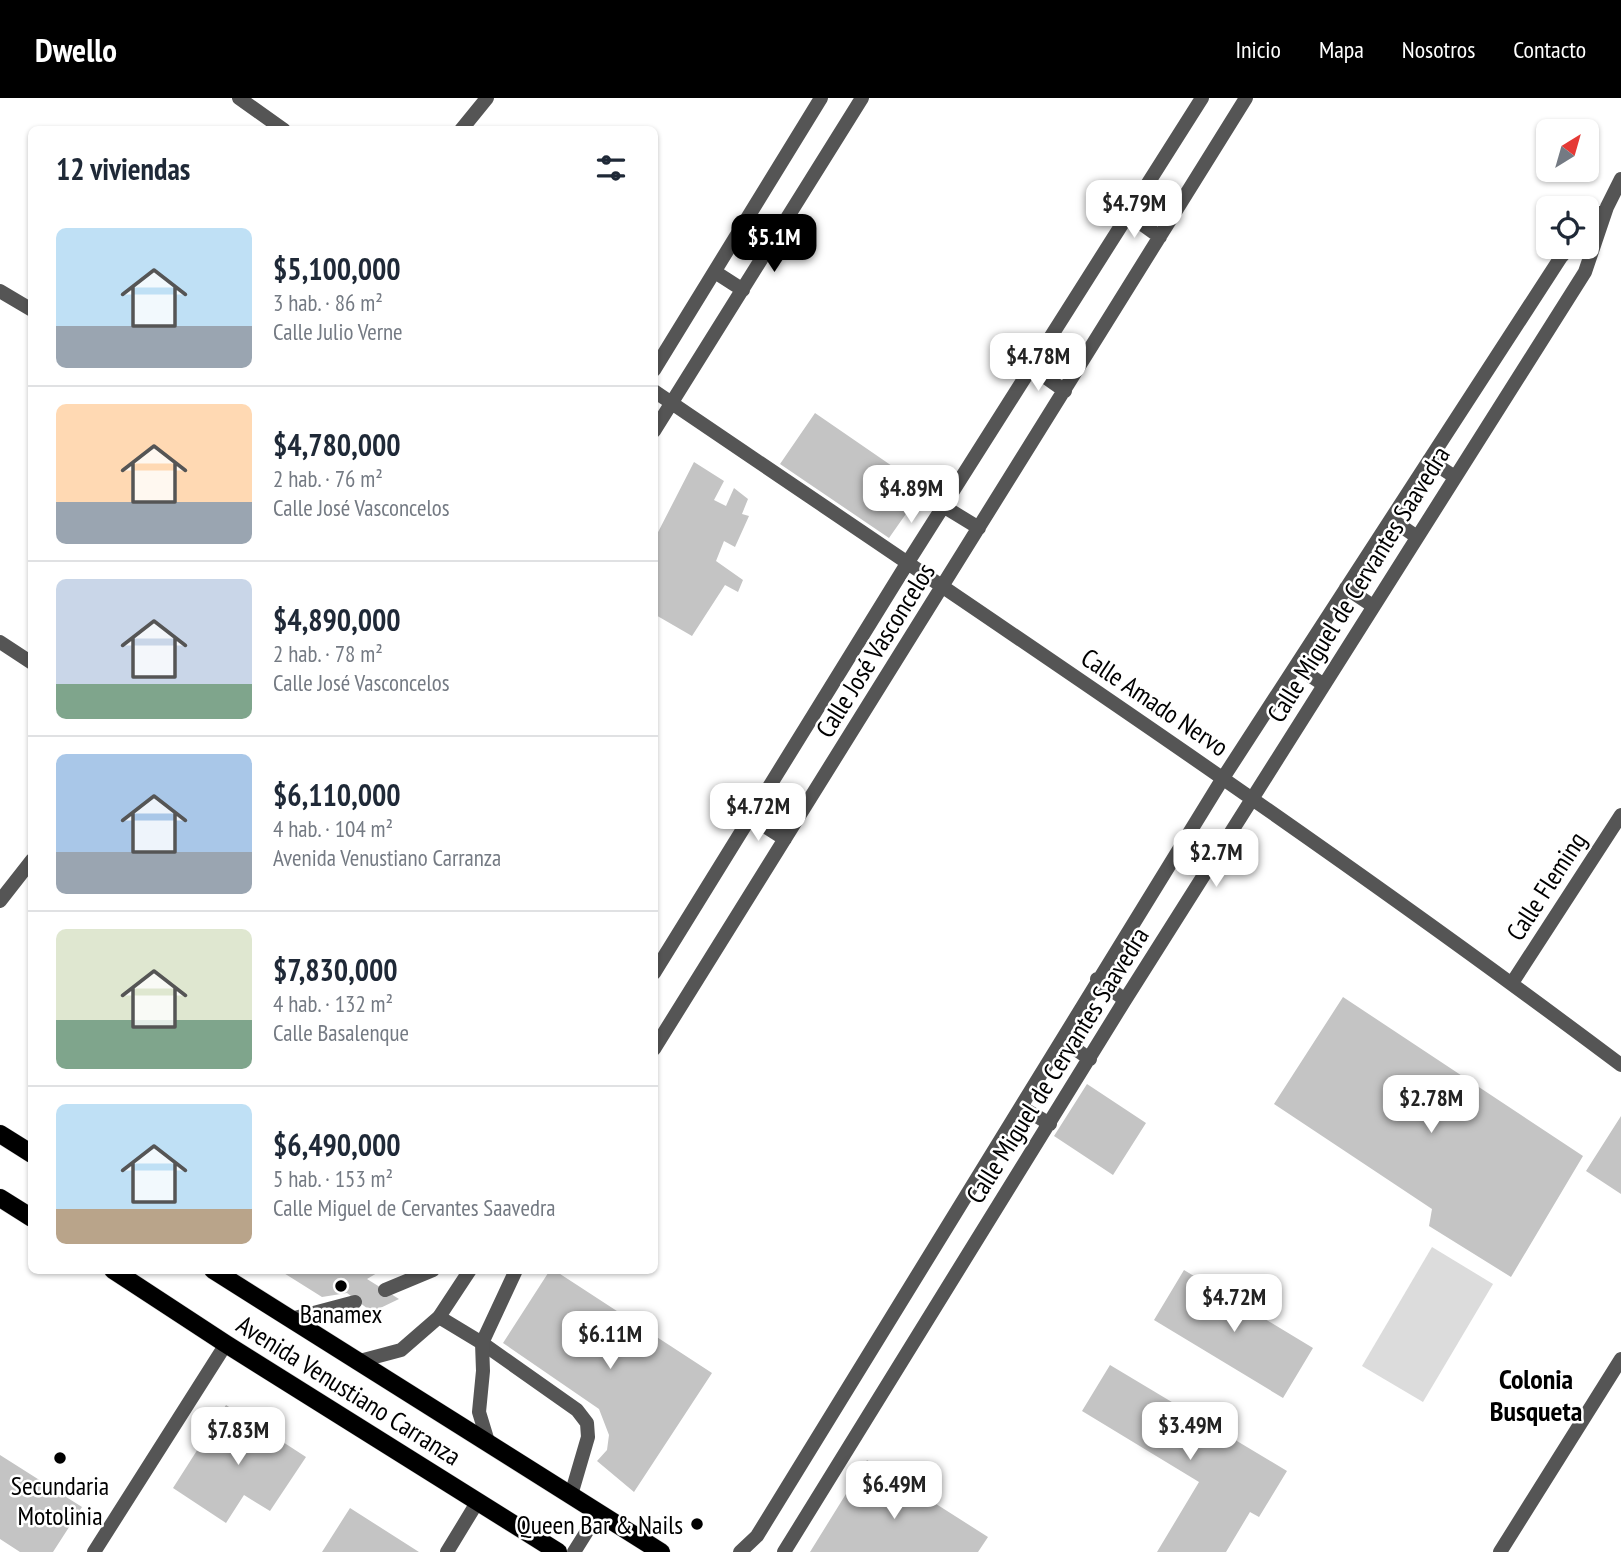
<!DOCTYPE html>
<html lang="es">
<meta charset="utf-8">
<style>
:root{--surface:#fff;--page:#f6f6f7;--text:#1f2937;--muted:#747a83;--line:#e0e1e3;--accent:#000}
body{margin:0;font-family:"PT Sans Narrow",sans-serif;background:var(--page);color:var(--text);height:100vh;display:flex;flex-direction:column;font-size:26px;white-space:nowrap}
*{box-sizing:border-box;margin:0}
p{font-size:23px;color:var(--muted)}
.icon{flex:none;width:38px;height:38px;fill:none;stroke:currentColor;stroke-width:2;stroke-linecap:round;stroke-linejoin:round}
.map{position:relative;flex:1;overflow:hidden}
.sheet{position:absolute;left:28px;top:28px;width:630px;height:1148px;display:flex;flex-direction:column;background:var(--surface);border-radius:10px;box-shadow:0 2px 5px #0004}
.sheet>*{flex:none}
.needle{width:46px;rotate:37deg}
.controls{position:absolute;left:1536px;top:21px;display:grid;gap:14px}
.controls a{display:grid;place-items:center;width:63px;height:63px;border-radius:10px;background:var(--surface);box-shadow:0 2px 5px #0004;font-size:35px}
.price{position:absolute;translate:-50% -60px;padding:0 16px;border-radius:14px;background:#fff;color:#222;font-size:23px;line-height:46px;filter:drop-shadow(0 2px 4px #0008)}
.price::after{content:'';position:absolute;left:50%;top:42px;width:21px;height:16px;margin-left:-10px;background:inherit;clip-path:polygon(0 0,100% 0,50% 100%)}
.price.selected{background:var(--accent);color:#fff}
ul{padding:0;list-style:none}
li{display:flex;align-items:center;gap:21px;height:175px;padding:0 28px}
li+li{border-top:2px solid var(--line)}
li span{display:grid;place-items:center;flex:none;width:196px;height:140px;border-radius:10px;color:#555}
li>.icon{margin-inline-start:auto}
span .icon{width:84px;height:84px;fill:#fffc;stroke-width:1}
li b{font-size:30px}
h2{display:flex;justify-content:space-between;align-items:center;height:84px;padding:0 28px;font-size:30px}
header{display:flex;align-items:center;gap:42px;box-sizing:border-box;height:98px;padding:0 35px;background:var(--accent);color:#fff}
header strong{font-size:33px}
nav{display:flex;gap:38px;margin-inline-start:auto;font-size:24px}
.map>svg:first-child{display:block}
</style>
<header>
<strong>Dwello</strong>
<nav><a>Inicio</a><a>Mapa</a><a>Nosotros</a><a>Contacto</a></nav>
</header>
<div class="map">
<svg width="1621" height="1454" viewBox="0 0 1621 1454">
<rect width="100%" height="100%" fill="#fff"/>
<path fill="#dcdcdc" d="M1432,1149l61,37 -70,118 -61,-36z"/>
<path fill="#c4c4c4" d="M815,315l109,75 -35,50 -109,-74z
M694,364l30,19 -10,19 12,6 8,-18 14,11 -6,15 7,2 -14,31 -11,-6 -8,20 27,19 -5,12 -13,-7 -33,51 -38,-22v-74z
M1343,899l240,159 -72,121 -82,-51 3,-17 -158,-105z
M1087,986l59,39 -33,52 -59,-39z
M1621,1018v78l-35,-23z
M279,1172h103l-15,9 32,20 -27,13 -25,-19 -25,4z
M550,1172h4l158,103 -78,119 -37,-31 10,-11 2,-15 -10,-26 -96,-66z
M1184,1172l129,78 -30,50 -129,-78z
M1110,1267l177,106 -28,46 -9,-5 -24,40h-69l42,-70 -117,-71z
M226,1307l80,52 -36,54 -26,-16 -18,28 -53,-35z
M0,1357l82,52 -29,45h-33l-20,-13z
M867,1362l121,77 -10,15h-168z
M350,1410l69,44h-97z"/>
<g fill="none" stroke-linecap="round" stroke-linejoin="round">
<defs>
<path id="primary" d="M0,1036l32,20
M0,1100l32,20
M113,1172l113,74 332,208
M213,1172l448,282"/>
</defs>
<use href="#primary" stroke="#dbdbdb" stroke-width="19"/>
<path stroke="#555" stroke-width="14" d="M385,1192l48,-20
M439,1219l43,26 95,67 10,13 1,14 -17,58
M291,1221l64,-17
M447,1454l31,-51"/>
<path stroke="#555" stroke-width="14" d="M239,0l45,32
M461,32l26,-32
M1128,116l32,23
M746,123l29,18
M1587,130l17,-17
M715,174l28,18
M0,193l32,19
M1031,269l34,24
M654,272l167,-272
M654,293c325,221 653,438 967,674
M654,333l208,-333
M1429,362l26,17
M943,408l36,22
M1391,421l26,18
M1346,490l27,18
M0,544l32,21
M1296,568l28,19
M750,719l35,22
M0,803l32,-41
M654,875l254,-411 294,-464
M1097,881l28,21
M1512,885l109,-168
M1062,942l28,19
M654,951l592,-951
M1021,1009l29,17
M356,1264l45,-12 38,-33 31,-47
M489,1347l-10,-33 4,-41 -1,-28 34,-73
M94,1454l132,-208
M574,1454l25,-40
M740,1454l17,-16 466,-758 338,-521 9,-10
M784,1454l341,-552 460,-728 22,-65 14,-28
M1500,1454l121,-193"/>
<use href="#primary" stroke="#000" stroke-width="18"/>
</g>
<g fill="#000" stroke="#fff" stroke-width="2.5">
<circle cx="341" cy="1188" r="7"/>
<circle cx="60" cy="1360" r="7"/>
<circle cx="697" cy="1426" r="7"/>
</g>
<g text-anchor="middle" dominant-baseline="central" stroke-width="5" stroke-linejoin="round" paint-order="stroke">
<g font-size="26" fill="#000" stroke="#fff">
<text transform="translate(1358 486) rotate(-58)">Calle Miguel de Cervantes Saavedra</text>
<text transform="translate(875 552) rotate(-58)">Calle José Vasconcelos</text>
<text transform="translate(1155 604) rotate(34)">Calle Amado Nervo</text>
<text transform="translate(1546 788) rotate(-57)">Calle Fleming</text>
<text transform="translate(1057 967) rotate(-58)">Calle Miguel de Cervantes Saavedra</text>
<text transform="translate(349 1292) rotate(32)">Avenida Venustiano Carranza</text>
</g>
<g font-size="26" fill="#000" stroke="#fff">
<text x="341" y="1215">Banamex</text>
<text x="60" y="1387">Secundaria<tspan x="60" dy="30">Motolinia</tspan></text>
<text x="683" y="1426" text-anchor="end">Queen Bar &amp; Nails</text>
</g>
<g font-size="28" font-weight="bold" fill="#000" stroke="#fff">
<text x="1536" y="1280">Colonia<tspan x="1536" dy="32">Busqueta</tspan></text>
</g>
</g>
</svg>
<div class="controls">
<a><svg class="needle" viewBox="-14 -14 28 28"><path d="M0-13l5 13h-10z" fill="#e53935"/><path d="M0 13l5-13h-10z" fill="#747a83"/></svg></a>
<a><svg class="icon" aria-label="locate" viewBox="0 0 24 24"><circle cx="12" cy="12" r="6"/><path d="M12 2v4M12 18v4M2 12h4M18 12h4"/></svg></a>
</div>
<b class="price" style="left:1134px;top:142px">$4.79M</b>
<b class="price selected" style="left:774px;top:176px">$5.1M</b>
<b class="price" style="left:1038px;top:295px">$4.78M</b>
<b class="price" style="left:911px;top:427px">$4.89M</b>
<b class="price" style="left:758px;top:745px">$4.72M</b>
<b class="price" style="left:1216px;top:791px">$2.7M</b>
<b class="price" style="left:1431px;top:1037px">$2.78M</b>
<b class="price" style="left:1234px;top:1236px">$4.72M</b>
<b class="price" style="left:610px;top:1273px">$6.11M</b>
<b class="price" style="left:1190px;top:1364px">$3.49M</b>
<b class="price" style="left:238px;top:1369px">$7.83M</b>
<b class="price" style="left:894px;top:1423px">$6.49M</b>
<section class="sheet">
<h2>12 viviendas<svg class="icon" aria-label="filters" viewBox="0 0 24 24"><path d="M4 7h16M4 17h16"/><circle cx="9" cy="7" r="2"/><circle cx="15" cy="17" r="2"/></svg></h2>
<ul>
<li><span style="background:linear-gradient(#bfe0f5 70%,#9aa5b1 0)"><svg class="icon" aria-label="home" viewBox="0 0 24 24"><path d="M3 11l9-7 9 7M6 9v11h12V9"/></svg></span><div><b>$5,100,000</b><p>3 hab. · 86 m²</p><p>Calle Julio Verne</p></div></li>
<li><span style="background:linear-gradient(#ffd9b3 70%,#9aa5b1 0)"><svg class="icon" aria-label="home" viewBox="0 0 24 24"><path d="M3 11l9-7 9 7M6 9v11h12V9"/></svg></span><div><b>$4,780,000</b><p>2 hab. · 76 m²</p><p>Calle José Vasconcelos</p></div></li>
<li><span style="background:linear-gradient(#c9d6e8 75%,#7fa58c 0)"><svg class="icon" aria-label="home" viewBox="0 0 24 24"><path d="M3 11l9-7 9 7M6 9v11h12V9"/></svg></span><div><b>$4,890,000</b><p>2 hab. · 78 m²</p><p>Calle José Vasconcelos</p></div></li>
<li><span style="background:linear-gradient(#a9c7e8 70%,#9aa5b1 0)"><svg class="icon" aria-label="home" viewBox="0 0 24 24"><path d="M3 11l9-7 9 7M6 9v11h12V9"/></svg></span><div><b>$6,110,000</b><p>4 hab. · 104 m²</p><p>Avenida Venustiano Carranza</p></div></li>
<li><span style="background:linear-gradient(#dfe7d0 65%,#7fa58c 0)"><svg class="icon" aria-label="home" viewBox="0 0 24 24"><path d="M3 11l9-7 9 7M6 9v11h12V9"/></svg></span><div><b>$7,830,000</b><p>4 hab. · 132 m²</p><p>Calle Basalenque</p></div></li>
<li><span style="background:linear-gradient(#bfe0f5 75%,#b9a48a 0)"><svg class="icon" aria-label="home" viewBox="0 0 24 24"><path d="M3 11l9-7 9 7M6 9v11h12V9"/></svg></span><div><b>$6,490,000</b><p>5 hab. · 153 m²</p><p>Calle Miguel de Cervantes Saavedra</p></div></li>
</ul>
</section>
</div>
